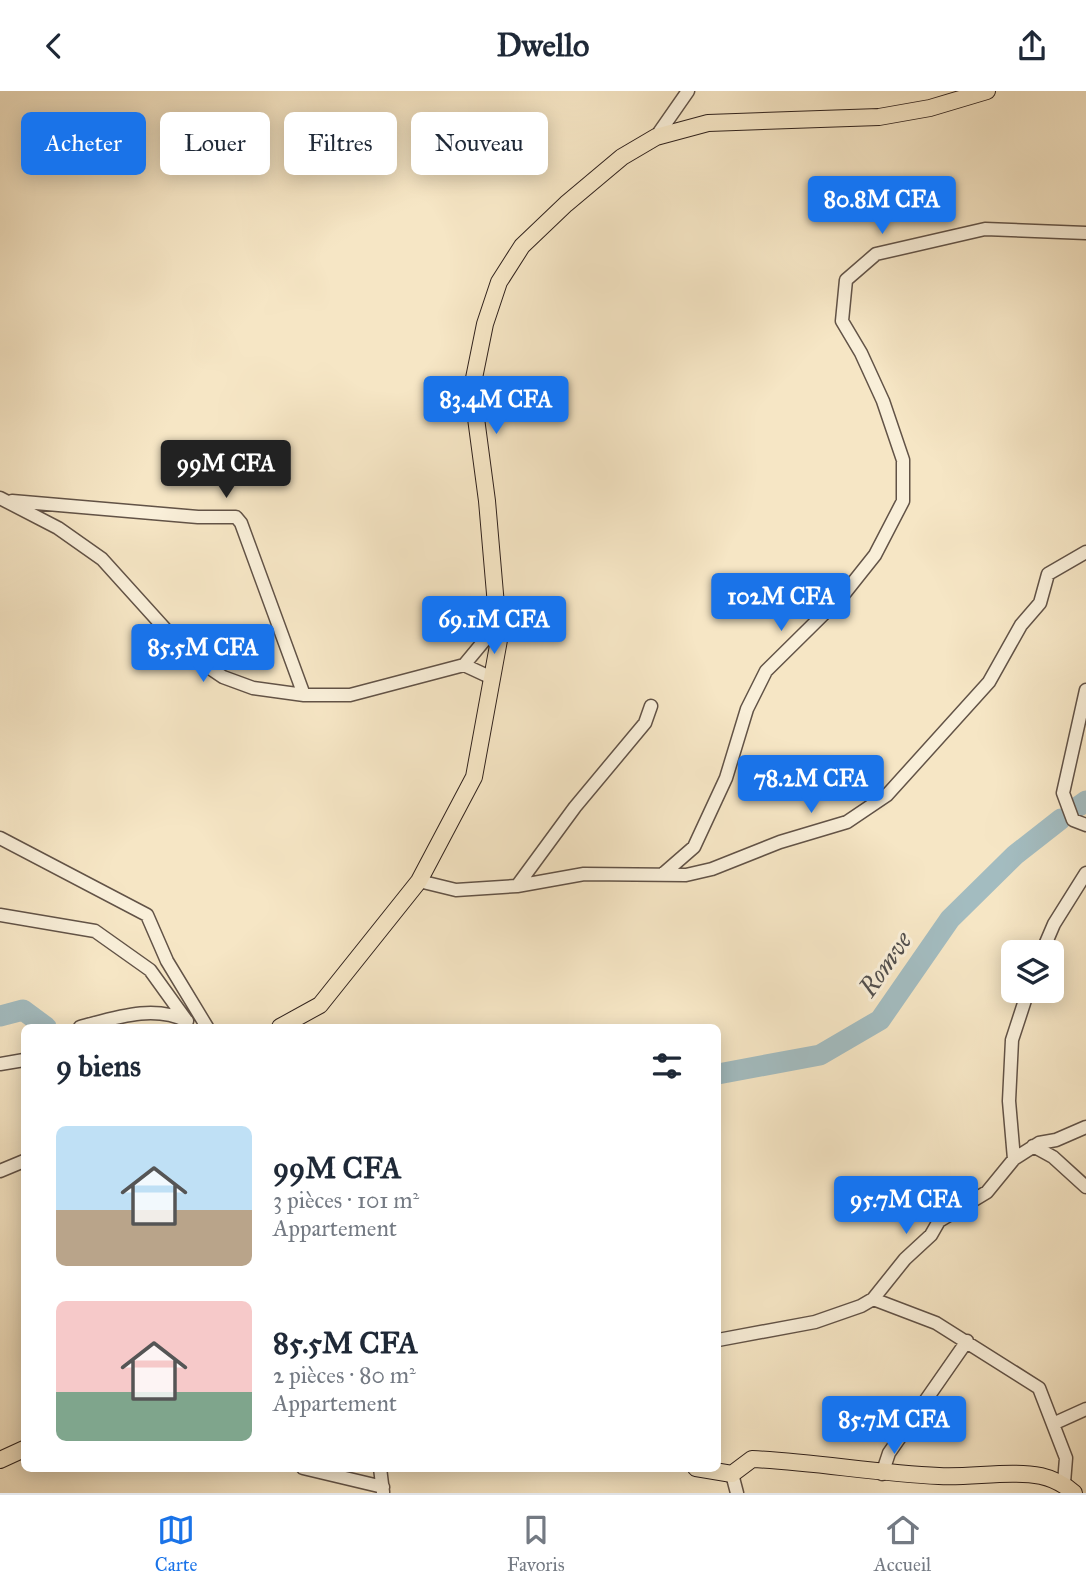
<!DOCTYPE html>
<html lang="fr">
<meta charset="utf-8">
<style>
:root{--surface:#fff;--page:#f6f6f7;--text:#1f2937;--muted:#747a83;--line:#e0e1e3;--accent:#1a73e8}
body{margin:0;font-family:"IM FELL Great Primer",serif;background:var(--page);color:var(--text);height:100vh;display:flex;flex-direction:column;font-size:26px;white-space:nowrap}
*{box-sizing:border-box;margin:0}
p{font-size:23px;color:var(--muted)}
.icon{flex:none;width:38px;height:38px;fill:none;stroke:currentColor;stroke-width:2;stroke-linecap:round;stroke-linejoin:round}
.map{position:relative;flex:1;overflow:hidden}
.panel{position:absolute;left:21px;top:933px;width:700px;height:448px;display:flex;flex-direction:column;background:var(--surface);border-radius:10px;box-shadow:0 4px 18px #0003}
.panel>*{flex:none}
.hud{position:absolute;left:21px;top:21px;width:700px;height:63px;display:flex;gap:14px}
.fabs{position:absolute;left:1001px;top:849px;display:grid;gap:14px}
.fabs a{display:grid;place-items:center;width:63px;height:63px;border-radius:10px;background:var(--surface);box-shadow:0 4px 18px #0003;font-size:35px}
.price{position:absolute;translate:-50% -60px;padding:0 16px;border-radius:7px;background:var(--accent);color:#fff;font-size:23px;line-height:46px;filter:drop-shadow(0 2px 4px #0008)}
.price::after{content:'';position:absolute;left:50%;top:42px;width:21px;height:16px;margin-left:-10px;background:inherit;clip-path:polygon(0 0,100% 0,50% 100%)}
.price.active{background:#222;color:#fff}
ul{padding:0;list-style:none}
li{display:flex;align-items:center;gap:21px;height:175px;padding:0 35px}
li span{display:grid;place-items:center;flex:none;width:196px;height:140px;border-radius:10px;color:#555}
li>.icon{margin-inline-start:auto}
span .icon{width:84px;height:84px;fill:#fffc;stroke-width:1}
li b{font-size:30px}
h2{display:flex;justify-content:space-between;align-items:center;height:84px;padding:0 35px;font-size:30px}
.pill{padding:0 24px;border-radius:10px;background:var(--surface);box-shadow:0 4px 18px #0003;font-size:24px;line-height:63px}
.pill.active{background:var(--accent);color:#fff}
header{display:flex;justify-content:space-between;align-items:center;height:91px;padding:0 35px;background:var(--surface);font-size:32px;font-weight:800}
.menu{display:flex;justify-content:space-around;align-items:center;height:98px;border-top:2px solid var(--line);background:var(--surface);font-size:19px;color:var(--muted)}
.menu a{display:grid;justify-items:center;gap:4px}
.menu .active{color:var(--accent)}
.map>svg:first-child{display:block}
</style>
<header><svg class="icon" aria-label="back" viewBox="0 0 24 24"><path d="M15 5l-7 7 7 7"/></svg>Dwello<svg class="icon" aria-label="share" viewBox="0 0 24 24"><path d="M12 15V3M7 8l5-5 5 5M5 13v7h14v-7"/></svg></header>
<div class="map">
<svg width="1086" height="1402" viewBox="0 0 1086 1402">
<rect width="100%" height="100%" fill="#f6e6c5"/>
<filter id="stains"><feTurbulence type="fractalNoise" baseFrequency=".00286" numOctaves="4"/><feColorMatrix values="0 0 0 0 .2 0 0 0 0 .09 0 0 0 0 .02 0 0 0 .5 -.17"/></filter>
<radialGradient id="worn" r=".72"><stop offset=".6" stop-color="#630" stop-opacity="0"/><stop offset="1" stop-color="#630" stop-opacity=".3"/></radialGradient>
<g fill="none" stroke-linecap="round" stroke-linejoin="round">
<path stroke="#a3bcc0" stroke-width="21" d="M1079,715l7,-5
M0,925l23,-6 23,17
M718,983l102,-19 60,-35 70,-101 65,-64 46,-36"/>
<defs>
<path id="minor" d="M656,46l32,-46
M0,407l58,30 44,31 84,93 37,25 30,11 51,7h46l114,-30 34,-41
M12,410l186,16h38l5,6 63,172
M464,574l28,13
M1086,599l-23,103 10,27 13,5
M0,747l147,77 20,46 40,66
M663,783l31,-27 32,-69 21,-69 19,-38 78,-77 31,-39 28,-54v-41l-20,-59 -22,-48 -19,-32 4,-41 30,-26 109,-25 101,4
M419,790l37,9 61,-4 67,-12 102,1 26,-6 68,-27 67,-20 40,-27 102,-113 32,-57 19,-22 8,-29 38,-22
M517,795l58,-79 70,-84 6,-17
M0,824l95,16 55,39 36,50
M1042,861l12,-28 32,-51
M80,936c35,-9 73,-23 107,-6
M0,973l24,-4
M1033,1055l20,11 33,30
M1014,1068l-5,-58 3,-61 16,-49
M0,1080l24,-10
M873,1208l63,24 103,65 27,70 -2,25
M718,1249l97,-18 46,-16 12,-7 32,-40 26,-24 8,-14 48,-29 27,-33 25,-16 17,-3 30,-13
M1055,1332l31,-14
M303,1377l80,19
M380,1377l3,24
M732,1383l5,19
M882,1383l7,-21 78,-112"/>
<path id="major" d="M280,936l40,-22 99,-124 55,-104 25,-137 -12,-139 -15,-113 13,-64 14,-42 23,-36 44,-42 56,-47 34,-20 52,-14 171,-6 51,-9 57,-17
M0,1369l24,-11
M696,1377l36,6 20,-15c62,3 124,14 187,17 31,2 72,-6 102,0 13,3 23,8 33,17"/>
</defs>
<use href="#minor" stroke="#625347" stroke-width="15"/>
<use href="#major" stroke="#30221d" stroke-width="18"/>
<use href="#minor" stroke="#f9efd9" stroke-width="12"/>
<use href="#major" stroke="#f6e6c5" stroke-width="16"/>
</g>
<g text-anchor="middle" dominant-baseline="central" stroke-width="6" stroke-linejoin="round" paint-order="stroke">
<g font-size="26" font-style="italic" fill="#52504e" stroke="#f9efd9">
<text transform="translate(885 873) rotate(-55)">Romve</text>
</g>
</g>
<rect width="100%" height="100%" filter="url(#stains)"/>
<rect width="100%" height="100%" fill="url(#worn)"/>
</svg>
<div class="fabs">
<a><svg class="icon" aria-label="layers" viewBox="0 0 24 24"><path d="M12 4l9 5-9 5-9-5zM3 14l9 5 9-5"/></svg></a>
</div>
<b class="price" style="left:882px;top:145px">80.8M CFA</b>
<b class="price" style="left:496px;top:345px">83.4M CFA</b>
<b class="price active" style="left:226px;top:409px">99M CFA</b>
<b class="price" style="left:781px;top:542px">102M CFA</b>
<b class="price" style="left:494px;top:565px">69.1M CFA</b>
<b class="price" style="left:203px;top:593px">85.5M CFA</b>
<b class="price" style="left:811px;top:724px">78.2M CFA</b>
<b class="price" style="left:906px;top:1145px">95.7M CFA</b>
<b class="price" style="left:894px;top:1365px">85.7M CFA</b>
<div class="hud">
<a class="pill active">Acheter</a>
<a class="pill">Louer</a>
<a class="pill">Filtres</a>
<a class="pill">Nouveau</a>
</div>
<section class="panel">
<h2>9 biens<svg class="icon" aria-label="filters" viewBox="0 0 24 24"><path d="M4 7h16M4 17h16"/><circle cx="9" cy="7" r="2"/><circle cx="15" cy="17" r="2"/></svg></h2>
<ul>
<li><span style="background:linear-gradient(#bfe0f5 60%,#b9a48a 0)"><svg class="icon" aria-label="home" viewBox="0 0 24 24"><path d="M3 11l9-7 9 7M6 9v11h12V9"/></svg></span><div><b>99M CFA</b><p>3 pièces · 101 m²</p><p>Appartement</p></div></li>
<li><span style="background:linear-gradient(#f6c9c9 65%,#7fa58c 0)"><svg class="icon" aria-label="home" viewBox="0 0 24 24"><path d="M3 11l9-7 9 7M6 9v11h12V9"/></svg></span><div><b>85.5M CFA</b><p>2 pièces · 80 m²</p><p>Appartement</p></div></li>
</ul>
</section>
</div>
<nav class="menu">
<a class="active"><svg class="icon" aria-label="map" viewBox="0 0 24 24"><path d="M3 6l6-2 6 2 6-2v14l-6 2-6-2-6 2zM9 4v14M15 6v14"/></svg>Carte</a>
<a><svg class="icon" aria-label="saved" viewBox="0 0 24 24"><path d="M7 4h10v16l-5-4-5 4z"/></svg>Favoris</a>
<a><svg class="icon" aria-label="home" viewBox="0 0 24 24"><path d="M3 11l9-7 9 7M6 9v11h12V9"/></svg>Accueil</a>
</nav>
